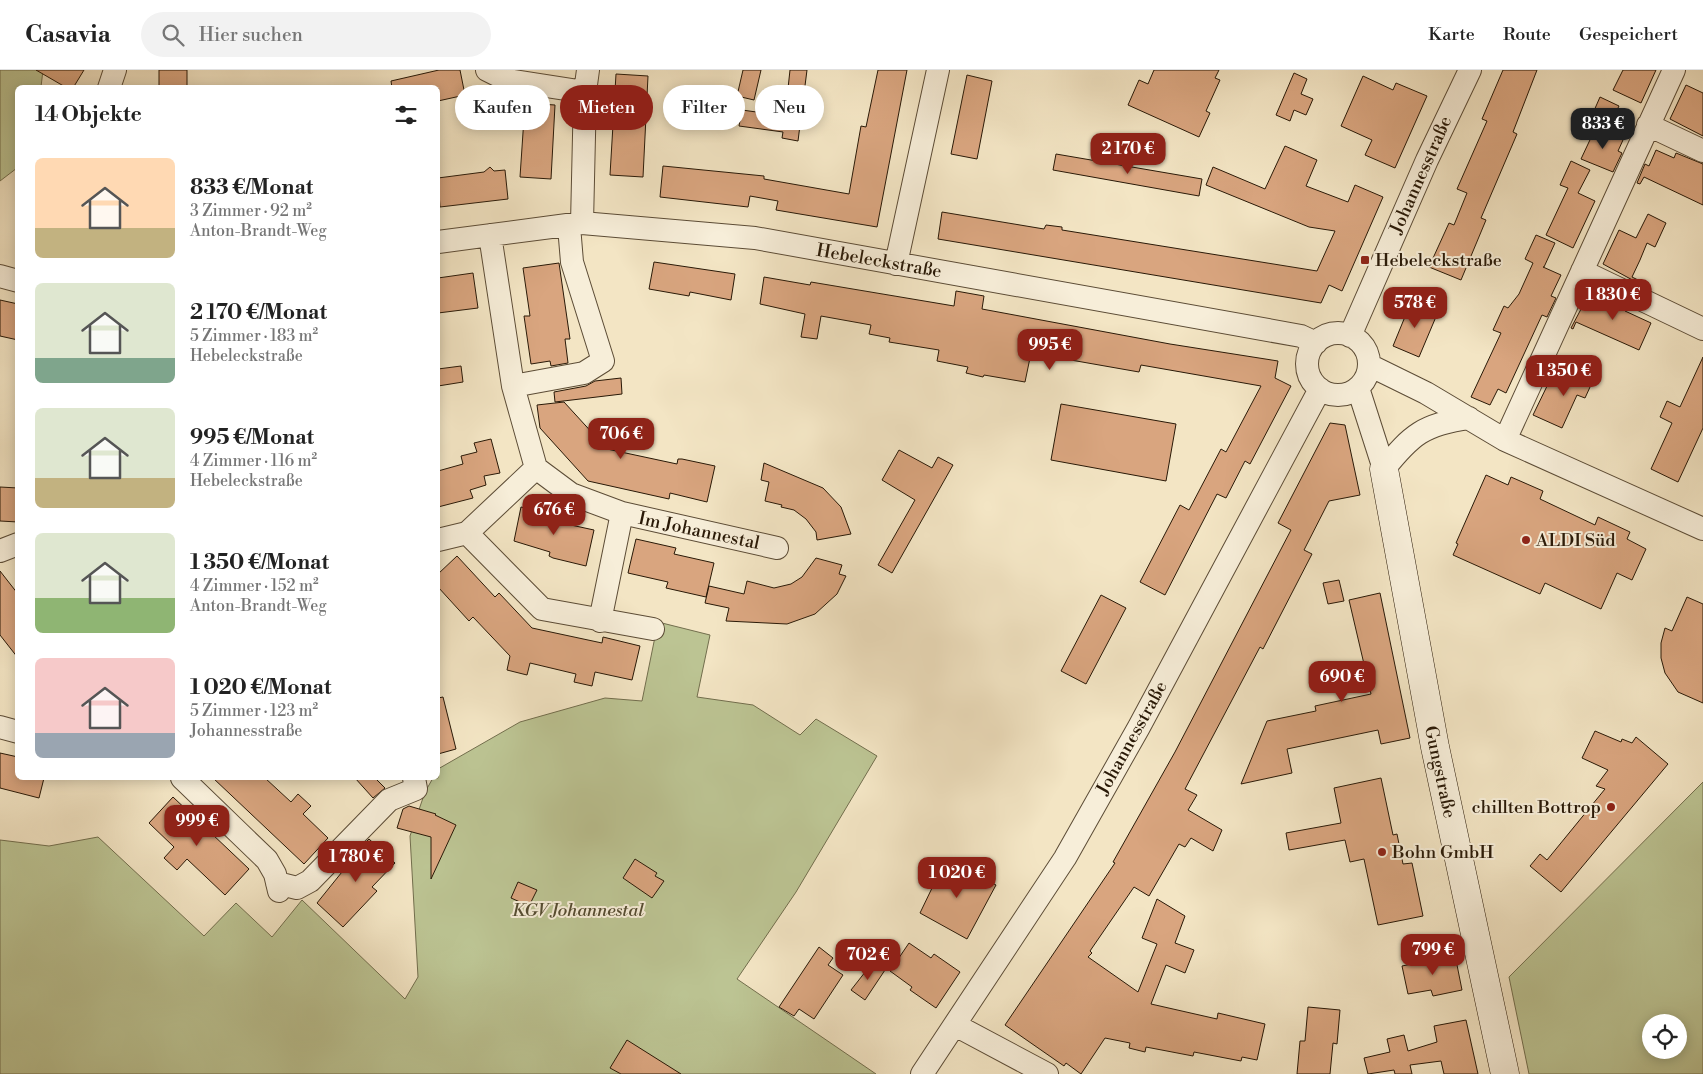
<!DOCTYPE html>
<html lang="de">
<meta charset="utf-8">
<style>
:root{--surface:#fff;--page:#f2f2f2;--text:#222;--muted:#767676;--line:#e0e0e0;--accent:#8f2418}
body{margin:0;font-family:"Libre Bodoni",serif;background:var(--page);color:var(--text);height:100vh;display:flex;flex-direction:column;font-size:19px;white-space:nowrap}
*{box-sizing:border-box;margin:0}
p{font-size:16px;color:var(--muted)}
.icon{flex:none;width:28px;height:28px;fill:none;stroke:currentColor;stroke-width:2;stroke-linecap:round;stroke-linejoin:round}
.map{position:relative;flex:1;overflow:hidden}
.side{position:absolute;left:15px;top:15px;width:425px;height:695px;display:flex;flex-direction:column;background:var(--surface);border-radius:8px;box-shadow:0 2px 12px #0003}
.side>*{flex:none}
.banner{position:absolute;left:455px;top:15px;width:475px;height:45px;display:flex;gap:10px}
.tools{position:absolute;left:1642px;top:944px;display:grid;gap:10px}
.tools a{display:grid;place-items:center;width:45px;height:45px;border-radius:50%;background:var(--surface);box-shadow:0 2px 12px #0003;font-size:25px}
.price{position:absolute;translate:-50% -42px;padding:0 11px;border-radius:10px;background:var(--accent);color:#fff;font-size:16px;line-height:32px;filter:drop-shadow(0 1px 2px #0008)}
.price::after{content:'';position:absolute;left:50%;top:30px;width:15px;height:11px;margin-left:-8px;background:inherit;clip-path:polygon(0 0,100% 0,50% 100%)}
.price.selected{background:#222;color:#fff}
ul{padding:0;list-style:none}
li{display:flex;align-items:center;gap:15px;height:125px;padding:0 20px}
li span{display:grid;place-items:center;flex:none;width:140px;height:100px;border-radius:8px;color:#555}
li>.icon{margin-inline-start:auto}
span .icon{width:60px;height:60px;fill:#fffc;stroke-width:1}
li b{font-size:21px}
h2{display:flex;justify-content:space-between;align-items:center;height:60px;padding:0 20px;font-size:21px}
.tag{padding:0 18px;border-radius:22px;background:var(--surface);box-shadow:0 2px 12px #0003;font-size:18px;line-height:45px}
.tag.selected{background:var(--accent);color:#fff}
header{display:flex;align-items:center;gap:30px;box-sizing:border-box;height:70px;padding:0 25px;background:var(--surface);border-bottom:1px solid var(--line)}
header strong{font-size:24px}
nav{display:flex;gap:28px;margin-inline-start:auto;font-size:18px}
.search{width:350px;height:45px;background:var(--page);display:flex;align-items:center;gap:12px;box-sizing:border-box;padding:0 18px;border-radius:28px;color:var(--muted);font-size:19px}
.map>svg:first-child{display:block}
</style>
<header>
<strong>Casavia</strong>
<div class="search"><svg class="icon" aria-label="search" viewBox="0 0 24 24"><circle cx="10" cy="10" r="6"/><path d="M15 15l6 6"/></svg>Hier suchen</div>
<nav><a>Karte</a><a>Route</a><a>Gespeichert</a></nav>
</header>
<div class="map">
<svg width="1703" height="1004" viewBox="0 0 1703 1004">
<rect width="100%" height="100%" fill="#f3e5c4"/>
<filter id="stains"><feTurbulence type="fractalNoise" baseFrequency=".004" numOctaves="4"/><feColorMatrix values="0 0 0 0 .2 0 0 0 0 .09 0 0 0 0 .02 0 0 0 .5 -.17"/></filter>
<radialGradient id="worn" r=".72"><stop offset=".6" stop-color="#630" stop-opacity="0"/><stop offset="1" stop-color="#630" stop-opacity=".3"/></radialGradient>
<path fill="#bcc493" stroke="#726e4d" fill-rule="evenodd" d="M0,0h43l-2,17 -23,1 -1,80 -17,13z
M658,552l52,13 -13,62 56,8 47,30 16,-16 61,37 -81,136 -59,87 139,95h-876v-234l49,6 49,-9 106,99 32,-33 36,34 30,-37 103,99 13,-22 -8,-141 15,-44 8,-14h5v-9l82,-47 85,-24 37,3z
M1703,712v292h-174l-20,-97zM1651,952h28v28h-28z"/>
<path fill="#d9a57f" stroke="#291907" d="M36,0h48l-11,18h-6z
M159,0h28v18h-28z
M439,0h21l5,25 -27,6v-13h-46l-1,-7z
M743,0h18l-7,30 -17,-4z
M790,0h17l-9,71 -16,-3 1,-6 -44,-6 3,-16 43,6z
M878,0h29l-30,157 -101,-17 2,-9 -28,-5 -2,11 -88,-10 3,-31 101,10v3l85,15 12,-68 5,1z
M1154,0h65l-4,8 5,2 -14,31 4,2 -11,24 -71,-32 11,-25 9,4z
M1503,0h34l-24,62 4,2 -36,84 5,2 -25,60 -32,-13 20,-44 5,2 13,-32 -10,-4 30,-68 -5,-2z
M1623,0h33l-15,33 -28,-13z
M1294,3l13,6 -6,15 12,5 -7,16 -12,-5 -4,11 -14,-6z
M616,4l32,2 -5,101 -33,-2z
M967,5l25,6 -15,78 -26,-5z
M1363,6l30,14 3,-7 31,13 -32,72 -30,-13 7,-15 -31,-14z
M1686,15l17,8v43l-33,-17z
M1600,27l19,9 -8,16 -18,-9z
M525,33l30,2 -4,74 -31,-2z
M1596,57l27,13 -5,11 4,2 -9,19 -32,-13z
M1285,76l32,14 -11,26 42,16 7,-17 28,12 -41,94 -13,-6 -8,18 -383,-64 4,-27 102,17 2,-4 16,2v3l255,41 18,-40 -26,-4 -103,-42 7,-18 52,22z
M1656,80l18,8 2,-5 27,11v41l-59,-28 -4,7 -3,-1 8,-19 4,2z
M1056,84l146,25 -3,17 -146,-26z
M1571,91l19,9 -12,23 17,8 -22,47 -27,-13 22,-47 -8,-3z
M490,97l4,4 11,-1 3,29 -68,8 -2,-29 46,-6z
M1648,144l18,9 -11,24 -8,-4 -7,17 -8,17 8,4 -2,2 -35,-19 16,-34 17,8z
M1536,165l19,8 -11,24h-1l18,8 -10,21 5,2 -9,19 -5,-2 -36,78 -8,-4 -8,16 -19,-8 30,-64 -8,-3 11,-24 4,2 11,-14 14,-31 -8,-4z
M654,192l81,12 -4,26 -41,-8 -1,4 -40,-7z
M559,193l11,76h-5l3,24 -17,3 -1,-5 -19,3 -7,-48h6l-7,-48z
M473,203l5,35 -40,5v-35z
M764,207l46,8 1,-3 143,24 2,-15 28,5 -2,13 188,35 108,17 -3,17 16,8 -41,78 -5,-3 -19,37 -9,-4 -52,101 -25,-13 40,-77 9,5 32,-61 5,3 35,-66 -120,-21 -2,7 -108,-19 -6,29 -41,-7 -1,2 -17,-4 2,-6 -31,-6 2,-11 -50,-8 1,-4 -21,-4 2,-9 -50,-9 -4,23 -16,-2 4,-23 -45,-10z
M1589,224l18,8 2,-4 18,9 -2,4 26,12 -12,27 -63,-28 -3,7 -2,-1z
M0,230l18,4v36l-18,-4z
M1411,232l27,10 -19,45 -26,-11z
M1703,287v71l-25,54 -27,-13 21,-46 -12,-6 7,-16 13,6z
M1577,295l19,9 -11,24 -8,-3 -15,33 -29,-13 16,-33 17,7z
M461,296l2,16 -25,4v-17z
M621,308l1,16 -67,8 -1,-10 32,-6 9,-5z
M564,332l43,47 70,15 1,-5h4l33,7 -8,36 -37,-9 -1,6 -81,-18 -48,-53 -3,-23z
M1061,334l115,20 -10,57 -115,-21z
M1330,353l15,2 15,70 -31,6 -25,49 8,4 -49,95 -3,-2 -75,142 12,6 -9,15 34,20 -9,21 -22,-13 -6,9 -6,-3 -30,52 -15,-9 -44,64 2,2 -4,4 50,35 19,-48 -15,-6 15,-39 28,17 -10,27 19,7 -9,23 -19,-8 -15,39 66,15 1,-6 47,11 -8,36 -15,-3 -1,4 -47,-9 -1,4 -47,-9 -1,5 -16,-4 1,-5 -25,-5 -24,36 -15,-11 -2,3 -59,-41 110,-162 -2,-1 62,-110 116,-222 -13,-7z
M491,369l9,34 -16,3 2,9 -16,5 3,8 -35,9v-36l25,-7 -2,-8 16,-4 -3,-9z
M899,380l33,18 6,-11 15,8 -61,108 -14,-8 37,-65 -33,-20z
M764,393l59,25 18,19 10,27 -34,6 -1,-8 -10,-13 -12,-9 -13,-3 1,-2 -17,-4 4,-19 -8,-2z
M1486,405l22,10 3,-8 32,14 -3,8 55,26 3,-8 32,15 -3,7 19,10 -14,31 -15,-7 -16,36 -56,-26 -5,11 -87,-39 5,-11 -2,-1z
M0,417l18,1v34l-18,-1z
M521,437l37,9 -1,6 37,8 -8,36 -33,-8 -4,-2 1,-4 -36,-11z
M636,469l40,9 -2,6 40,9 -8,34 -40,-9 2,-6 -40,-9z
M457,486l38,41 4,-4 33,35 70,15 1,-6 37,9 -8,34 -37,-8 -3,14 -18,-4 2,-8 -46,-11 -3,12 -20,-5 3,-14 -37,-39 -4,4 -31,-34v-13z
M816,488l26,7 -3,9 7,2 -9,18 -22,20 -28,10 -61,-3 3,-13 -24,-5 4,-17 35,8 3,-13 27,7 17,-4 11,-7z
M0,501l18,23v64l-18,-23z
M1339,510l5,21 -16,3 -5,-21z
M1380,523l30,145 -29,6 -3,-14 -91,19 5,24 -51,11 26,-63 49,-10 -1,-5 56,-12 -22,-94z
M1101,525l25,13 -40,76 -25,-13z
M1687,527l16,7v99l-25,-11 -13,-19 -4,-15v-15l4,-15 7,3z
M443,627l13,52 -18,5v-56z
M1595,661l26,11 1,-3 10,4 4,-6 32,27 -107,128 -31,-26 10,-12 7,6 58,-71 -9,-3 12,-16 -26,-12z
M0,683l18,4v21h26l-5,20 -39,-10z
M213,708h52l26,24 7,-8 13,12 -8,8 25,24 -24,26z
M355,708h20l10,10 -12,10z
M1381,708l12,57 4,-1 6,30 9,-1 11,53 -45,9 -14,-66 -14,3 -5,-22 -56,10 -3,-17 55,-10 -7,-35z
M173,727l76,72 -24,26 -38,-36 -10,11 -13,-12 10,-11 -25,-24z
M409,736l27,8 -1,1 21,10 -25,54v-42l-34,-9 6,-19z
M369,769l26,24 -23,24 5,4 -34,36 -26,-24 29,-36 -2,-2z
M635,789l22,14 -2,3 9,5 -12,17 -29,-20z
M946,789l50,26 -29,54 -47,-26z
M518,812l19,8 -8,16 -18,-8z
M909,873l22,15 3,-4 26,18 -24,36 -26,-18 2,-3 -22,-16z
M819,877l14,11 -5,7 15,10 -29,44 -15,-10 -5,7 -15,-9z
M1455,885l7,35 -29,6 -2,-6 -23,4 -6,-28z
M873,892l12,8 -20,30 -14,-10z
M1308,937l32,3 -3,34 -4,-1 -3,31h-33l3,-33h5z
M1466,950l12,54h-34l-3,-13 -31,4 2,9h-17l-1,-4 -26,4 -4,-16 26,-6 -3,-13 17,-4 4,16 29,-9 -3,-16z
M627,970l54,34h-60l-11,-6z"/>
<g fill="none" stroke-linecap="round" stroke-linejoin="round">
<defs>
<path id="street" d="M487,0l20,10 78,12
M109,18l6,-18
M1648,55l55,26
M582,153l3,-131 3,-22
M438,172l144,-19 173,15 546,98 15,7
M896,194l42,-194
M1582,201l121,58
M0,206l18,5
M1307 294a31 31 0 1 1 62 0a31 31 0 1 1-62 0Z
M1350,266l77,-176 43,-90
M1369,295l57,28 79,47 198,89
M513,316l71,-13 19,-12 -31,-99 -3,-36
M1358,318l26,81
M1505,370l169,-370
M536,398l35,26 51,19 155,35
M1384,399c27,-34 40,-45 85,-51
M467,463l75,76 111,20
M438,470l29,-7 69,-65 -23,-82 -23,-151
M0,481l18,-7
M600,551l22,-108
M0,657l18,5
M182,708l85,82 8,14 4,17
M277,813l20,5 13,-7 79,-81 27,-11 -2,-11
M955,955l92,49
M922,1004l143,-216 74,-131 181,-338"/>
<path id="secondary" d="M1384,399l51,278 70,327"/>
</defs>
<use href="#street" stroke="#5c4c36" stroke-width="24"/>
<use href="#secondary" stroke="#291907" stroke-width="29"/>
<use href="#street" stroke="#f7eed9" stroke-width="22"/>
<use href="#secondary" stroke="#f7eed9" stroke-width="28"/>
</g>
<g fill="#8f2418" stroke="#f7eed9" stroke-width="2">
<rect x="1360" y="185" width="10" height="10" rx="2.5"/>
<circle cx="1526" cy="470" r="5"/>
<circle cx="1611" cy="737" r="5"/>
<circle cx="1382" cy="782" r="5"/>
</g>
<g text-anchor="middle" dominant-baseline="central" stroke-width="4" stroke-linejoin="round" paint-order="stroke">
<g font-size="18" fill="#291907" stroke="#f7eed9">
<text transform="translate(1421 105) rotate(-66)">Johannesstraße</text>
<text transform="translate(879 191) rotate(10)">Hebeleckstraße</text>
<text transform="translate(699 461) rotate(12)">Im Johannestal</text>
<text transform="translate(1132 668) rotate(-61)">Johannesstraße</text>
<text transform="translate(1440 702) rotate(78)">Gungstraße</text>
</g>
<g font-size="18" fill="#291907" stroke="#f7eed9" text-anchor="start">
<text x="1375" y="190">Hebeleckstraße</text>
<text x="1536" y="470">ALDI Süd</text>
<text x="1601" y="737" text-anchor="end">chillten Bottrop</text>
<text x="1392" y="782">Bohn GmbH</text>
</g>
<g font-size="18" font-style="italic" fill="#554c31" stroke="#f7eed9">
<text x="578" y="840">KGV Johannestal</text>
</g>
</g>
<rect width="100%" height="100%" filter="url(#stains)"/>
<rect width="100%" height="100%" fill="url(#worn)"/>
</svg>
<div class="tools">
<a><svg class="icon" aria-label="locate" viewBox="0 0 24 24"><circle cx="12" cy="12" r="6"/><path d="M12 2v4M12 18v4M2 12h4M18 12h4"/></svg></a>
</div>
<b class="price selected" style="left:1603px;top:80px">833 €</b>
<b class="price" style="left:1128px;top:105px">2 170 €</b>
<b class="price" style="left:1613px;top:251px">1 830 €</b>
<b class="price" style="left:1415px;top:259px">578 €</b>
<b class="price" style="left:1050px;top:301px">995 €</b>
<b class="price" style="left:1564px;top:327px">1 350 €</b>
<b class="price" style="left:621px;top:390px">706 €</b>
<b class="price" style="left:554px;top:466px">676 €</b>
<b class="price" style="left:1342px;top:633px">690 €</b>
<b class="price" style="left:197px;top:777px">999 €</b>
<b class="price" style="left:356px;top:813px">1 780 €</b>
<b class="price" style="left:957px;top:829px">1 020 €</b>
<b class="price" style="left:1433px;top:906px">799 €</b>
<b class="price" style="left:868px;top:911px">702 €</b>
<div class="banner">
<a class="tag">Kaufen</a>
<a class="tag selected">Mieten</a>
<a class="tag">Filter</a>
<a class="tag">Neu</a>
</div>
<section class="side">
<h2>14 Objekte<svg class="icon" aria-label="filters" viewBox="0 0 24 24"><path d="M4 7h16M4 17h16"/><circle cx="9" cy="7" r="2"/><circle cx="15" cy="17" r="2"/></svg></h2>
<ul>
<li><span style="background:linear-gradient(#ffd9b3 70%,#c2b280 0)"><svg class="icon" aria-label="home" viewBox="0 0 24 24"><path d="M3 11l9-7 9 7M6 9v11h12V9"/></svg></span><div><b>833 €/Monat</b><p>3 Zimmer · 92 m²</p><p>Anton-Brandt-Weg</p></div></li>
<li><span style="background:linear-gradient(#dfe7d0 75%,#7fa58c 0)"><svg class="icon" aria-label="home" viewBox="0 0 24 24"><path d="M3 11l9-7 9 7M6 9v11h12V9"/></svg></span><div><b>2 170 €/Monat</b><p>5 Zimmer · 183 m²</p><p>Hebeleckstraße</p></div></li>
<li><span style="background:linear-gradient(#dfe7d0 70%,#c2b280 0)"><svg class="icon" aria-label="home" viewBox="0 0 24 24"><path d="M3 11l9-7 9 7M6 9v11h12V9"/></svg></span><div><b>995 €/Monat</b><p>4 Zimmer · 116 m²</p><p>Hebeleckstraße</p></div></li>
<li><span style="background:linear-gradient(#dfe7d0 65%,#8fb573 0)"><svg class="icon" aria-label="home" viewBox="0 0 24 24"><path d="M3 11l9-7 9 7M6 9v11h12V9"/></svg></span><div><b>1 350 €/Monat</b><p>4 Zimmer · 152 m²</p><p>Anton-Brandt-Weg</p></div></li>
<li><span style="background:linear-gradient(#f6c9c9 75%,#9aa5b1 0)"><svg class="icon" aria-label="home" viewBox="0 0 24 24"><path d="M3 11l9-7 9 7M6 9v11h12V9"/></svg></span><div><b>1 020 €/Monat</b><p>5 Zimmer · 123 m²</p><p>Johannesstraße</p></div></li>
</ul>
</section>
</div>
